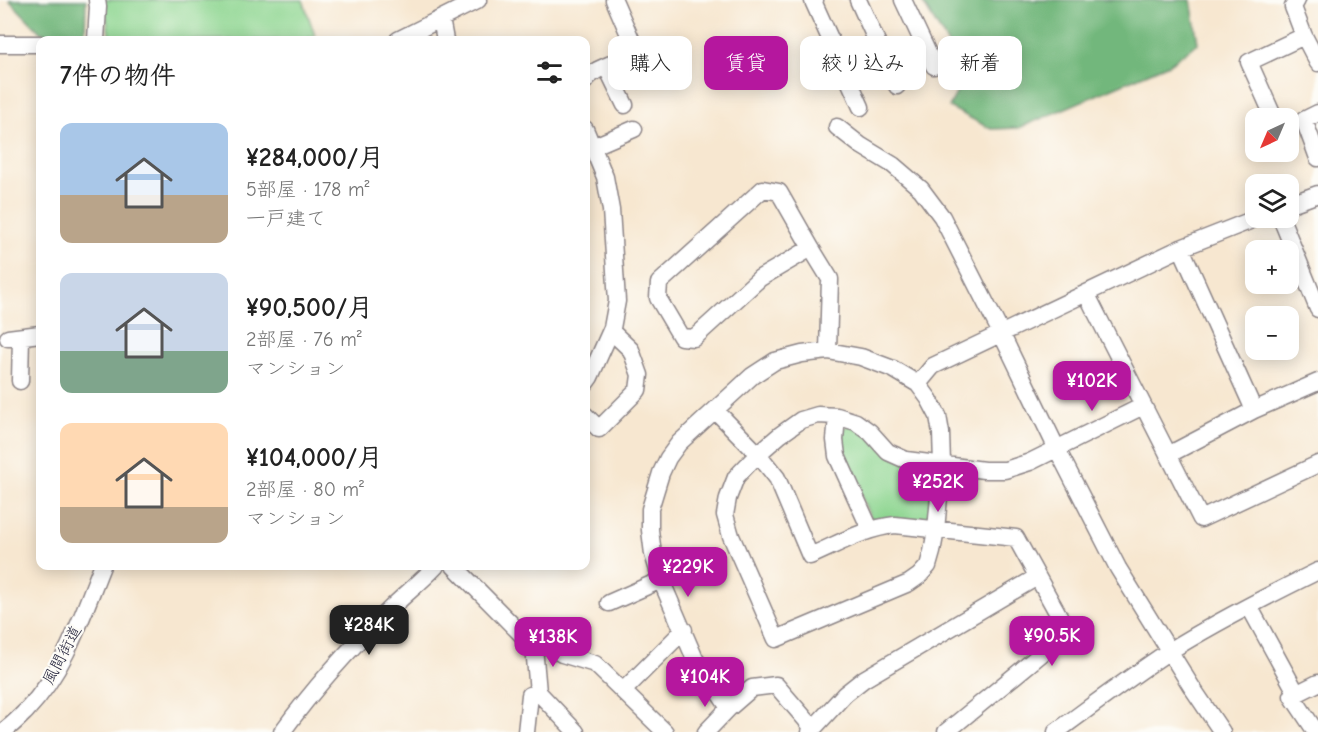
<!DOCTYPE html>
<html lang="ja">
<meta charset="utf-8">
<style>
:root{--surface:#fff;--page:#f2f2f2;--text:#222;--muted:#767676;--accent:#b5179e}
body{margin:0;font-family:"Comic Neue","Klee One",sans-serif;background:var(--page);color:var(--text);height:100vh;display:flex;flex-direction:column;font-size:22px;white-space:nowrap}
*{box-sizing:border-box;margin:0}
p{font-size:20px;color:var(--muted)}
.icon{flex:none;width:33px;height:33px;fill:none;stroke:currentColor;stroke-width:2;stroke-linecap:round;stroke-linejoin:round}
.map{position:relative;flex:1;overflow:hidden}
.drawer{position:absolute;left:36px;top:36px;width:554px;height:534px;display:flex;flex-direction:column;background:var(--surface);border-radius:12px;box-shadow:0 3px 15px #0003}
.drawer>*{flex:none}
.hud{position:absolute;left:608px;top:36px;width:570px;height:54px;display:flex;gap:12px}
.needle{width:39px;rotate:224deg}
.buttons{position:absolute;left:1245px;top:108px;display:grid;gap:12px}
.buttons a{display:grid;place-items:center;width:54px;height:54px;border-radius:12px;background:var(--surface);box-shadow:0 3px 15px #0003;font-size:30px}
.price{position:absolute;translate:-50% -51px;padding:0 14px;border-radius:12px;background:var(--accent);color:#fff;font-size:20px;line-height:39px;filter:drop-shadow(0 2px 3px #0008)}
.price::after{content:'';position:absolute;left:50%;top:36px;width:18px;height:14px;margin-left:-9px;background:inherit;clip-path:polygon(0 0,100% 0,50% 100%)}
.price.current{background:#222;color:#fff}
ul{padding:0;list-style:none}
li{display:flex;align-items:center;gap:18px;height:150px;padding:0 24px}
li span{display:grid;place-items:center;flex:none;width:168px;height:120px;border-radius:12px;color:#555}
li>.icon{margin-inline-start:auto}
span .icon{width:72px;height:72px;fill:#fffc;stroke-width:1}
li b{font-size:26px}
h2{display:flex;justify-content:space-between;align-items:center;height:72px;padding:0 24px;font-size:26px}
.tag{padding:0 21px;border-radius:12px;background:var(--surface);box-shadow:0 3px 15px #0003;font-size:21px;line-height:54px}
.tag.current{background:var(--accent);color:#fff}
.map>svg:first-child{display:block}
</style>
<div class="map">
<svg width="1318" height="732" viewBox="0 0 1318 732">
<rect width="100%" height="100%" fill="#fdfcf7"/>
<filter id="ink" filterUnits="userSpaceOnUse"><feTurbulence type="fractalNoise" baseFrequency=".0167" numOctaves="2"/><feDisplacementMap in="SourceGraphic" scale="12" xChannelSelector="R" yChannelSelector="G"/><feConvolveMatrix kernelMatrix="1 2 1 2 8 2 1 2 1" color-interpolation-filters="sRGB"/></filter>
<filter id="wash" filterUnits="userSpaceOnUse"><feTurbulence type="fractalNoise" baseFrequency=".008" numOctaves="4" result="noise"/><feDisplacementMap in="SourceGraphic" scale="24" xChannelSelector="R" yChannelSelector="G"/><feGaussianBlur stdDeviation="1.35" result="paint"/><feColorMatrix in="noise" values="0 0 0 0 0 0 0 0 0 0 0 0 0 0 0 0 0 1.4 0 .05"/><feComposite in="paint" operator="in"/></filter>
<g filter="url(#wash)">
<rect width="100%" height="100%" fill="#f7e7d0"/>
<path fill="#8ed691" stroke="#587c66" stroke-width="1.5" d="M104,0h199l12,36 -11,4h-194z
M852,423l78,45 6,6 -2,43 -9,7 -46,-1 -8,-4 -27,-62 -2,-28z"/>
<path fill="#72b77b" stroke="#4a6c5b" stroke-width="1.5" d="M9,0h77l-1,35 -44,-2z
M921,0h270l7,43 -29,21 -150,64 -28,1 -42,-22 12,-23 -14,-42z"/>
</g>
<g filter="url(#ink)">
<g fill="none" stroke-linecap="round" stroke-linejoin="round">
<defs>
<path id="minor" d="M815,0l-2,1 48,106
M858,0l39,86
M903,0l31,66
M1297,0l-4,7 11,29 14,27
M441,19l4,21
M96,40l2,-33 -1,-7
M398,40l80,-40
M0,44h40
M606,66l19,39
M585,81c10,-15 30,-15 43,-27 3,-2 4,-5 6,-8l-20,-46
M1318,113l-14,7 14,38
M1274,118l-25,-56 55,-26
M837,127l23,18 33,20 28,24 21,28 59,116 56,116 61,119 73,118 31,46
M585,129l20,48 6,33 6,91 -5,27 -22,49 -5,7
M592,147l42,-18
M763,189l16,3 32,56 -51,30 -66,60 -13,-1 -23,-39 1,-15z
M1288,205l30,-11
M1281,218l37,91
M811,248l19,31 -2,72
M1181,248l73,162
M1086,293l115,226 117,-55
M8,338l32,-4
M20,381l1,-44
M918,384l15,-18 248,-118 76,-30
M715,410l43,44 19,24 33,78c28,-12 55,-28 85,-31l121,13 52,94 -122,100
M585,415l14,14 39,-39 2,-15 -9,-25 -20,-19
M837,416l-2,24 2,16 33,73
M1168,455l86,-45 64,-28
M454,566l80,81 4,45 38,40
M609,603l52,-23
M1249,606l48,88
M534,647l13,-3 15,10 33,10 70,68
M623,691l61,-61
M729,708l-21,-32 -13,-17 -34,-79 -8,-26 -3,-24v-21l11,-36 7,-15 11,-15 73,-67 23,-15 27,-7 26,-3 33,6 32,12 25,15 11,15 9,17 3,17 1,31 -6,66 -4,22 -4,14 -9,10 -10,7 -133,56 -45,-103 -6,-21 3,-17 8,-21 22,-23 22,-19 21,-15 17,-5 19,1 19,6 14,10 18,20 18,8 78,10h21l25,-8 113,-56
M2,732c10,-6 17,-14 25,-22 38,-40 55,-94 75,-144
M282,732c32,-44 68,-84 107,-122 15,-15 32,-28 47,-44
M526,732l4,-37 8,-3
M706,732l23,-24 23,-20 24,-3 37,43
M810,732l35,-38 19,-15 173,-102
M1056,732c37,-27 74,-55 112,-80 48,-30 99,-56 150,-81
M1316,732l-24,-36 26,-13"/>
</defs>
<use href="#minor" stroke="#8c8486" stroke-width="19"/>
<use href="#minor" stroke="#fff" stroke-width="16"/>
</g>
</g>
<g text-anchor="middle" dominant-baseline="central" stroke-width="4.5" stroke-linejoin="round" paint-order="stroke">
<g font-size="16" fill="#22223b" stroke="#fdfcf7">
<text transform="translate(62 655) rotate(-62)">風間街道</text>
</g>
</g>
</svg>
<div class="buttons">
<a><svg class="needle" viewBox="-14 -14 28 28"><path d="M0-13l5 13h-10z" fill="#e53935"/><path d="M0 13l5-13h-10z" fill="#767676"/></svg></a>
<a><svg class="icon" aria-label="layers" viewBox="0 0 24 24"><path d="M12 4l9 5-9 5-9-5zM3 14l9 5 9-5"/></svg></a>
<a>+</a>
<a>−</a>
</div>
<b class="price" style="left:1092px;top:412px">¥102K</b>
<b class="price" style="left:938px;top:513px">¥252K</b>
<b class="price" style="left:688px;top:598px">¥229K</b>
<b class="price current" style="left:369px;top:656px">¥284K</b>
<b class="price" style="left:1052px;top:667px">¥90.5K</b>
<b class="price" style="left:553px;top:668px">¥138K</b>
<b class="price" style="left:705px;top:708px">¥104K</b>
<div class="hud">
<a class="tag">購入</a>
<a class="tag current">賃貸</a>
<a class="tag">絞り込み</a>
<a class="tag">新着</a>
</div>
<section class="drawer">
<h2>7件の物件<svg class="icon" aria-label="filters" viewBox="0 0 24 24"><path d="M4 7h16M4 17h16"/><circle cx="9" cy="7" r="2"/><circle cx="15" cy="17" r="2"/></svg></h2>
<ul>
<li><span style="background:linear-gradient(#a9c7e8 60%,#b9a48a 0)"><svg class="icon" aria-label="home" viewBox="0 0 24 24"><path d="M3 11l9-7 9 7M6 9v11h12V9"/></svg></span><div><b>¥284,000/月</b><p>5部屋 · 178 m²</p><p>一戸建て</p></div></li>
<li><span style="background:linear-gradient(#c9d6e8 65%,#7fa58c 0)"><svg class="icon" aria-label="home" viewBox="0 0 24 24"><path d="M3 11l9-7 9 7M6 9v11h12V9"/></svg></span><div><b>¥90,500/月</b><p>2部屋 · 76 m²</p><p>マンション</p></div></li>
<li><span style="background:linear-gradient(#ffd9b3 70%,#b9a48a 0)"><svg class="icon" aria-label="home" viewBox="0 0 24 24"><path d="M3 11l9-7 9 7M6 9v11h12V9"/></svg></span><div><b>¥104,000/月</b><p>2部屋 · 80 m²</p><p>マンション</p></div></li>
</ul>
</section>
</div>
